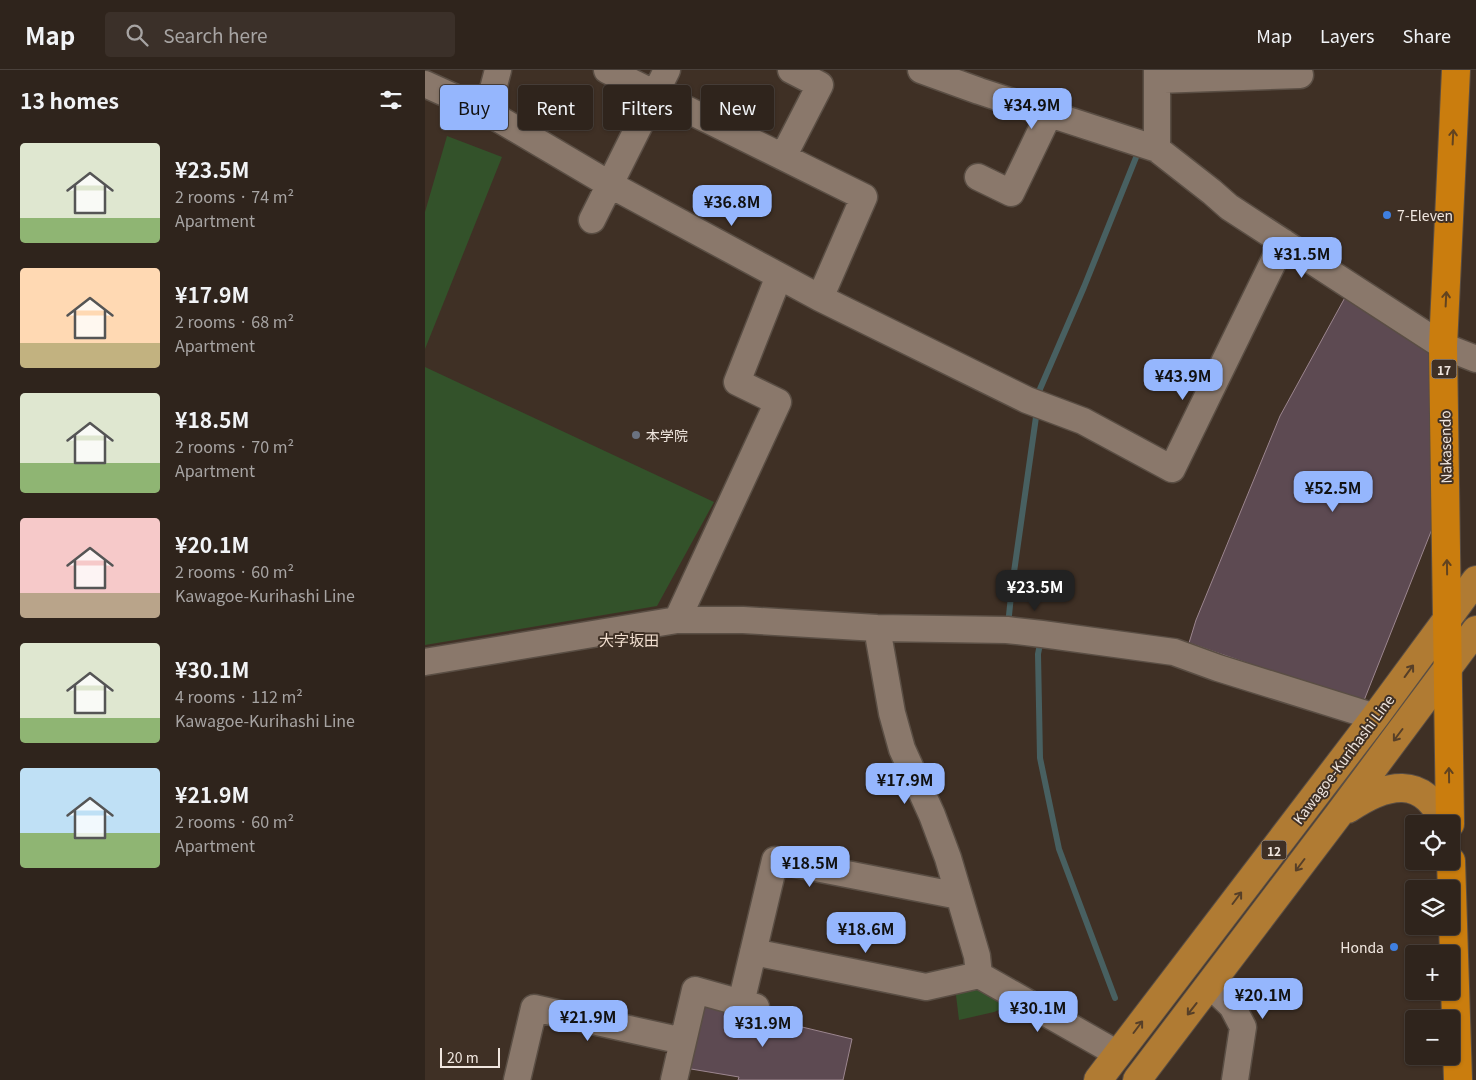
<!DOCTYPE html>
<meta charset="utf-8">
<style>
:root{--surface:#2f241c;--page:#3b3029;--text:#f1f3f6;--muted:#a7a4a3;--line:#4a413b;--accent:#95b6fd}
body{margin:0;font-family:Georgia,"Noto Sans JP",serif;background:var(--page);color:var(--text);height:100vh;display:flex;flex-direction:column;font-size:19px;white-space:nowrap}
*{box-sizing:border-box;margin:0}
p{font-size:16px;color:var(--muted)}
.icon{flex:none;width:28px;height:28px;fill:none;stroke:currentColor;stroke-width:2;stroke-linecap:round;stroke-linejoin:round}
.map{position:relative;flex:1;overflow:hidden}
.side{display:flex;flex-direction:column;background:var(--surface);width:425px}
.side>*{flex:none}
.banner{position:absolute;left:15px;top:15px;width:475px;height:45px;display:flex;gap:10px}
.controls{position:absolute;left:980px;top:745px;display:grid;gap:10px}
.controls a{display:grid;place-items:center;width:55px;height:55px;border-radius:5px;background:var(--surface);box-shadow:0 1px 4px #0004,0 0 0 1px var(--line);font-size:25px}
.scale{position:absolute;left:15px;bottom:12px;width:60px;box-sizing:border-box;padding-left:5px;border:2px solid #f0e6df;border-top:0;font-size:14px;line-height:18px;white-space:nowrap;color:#f0e6df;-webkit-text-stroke:4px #3f3025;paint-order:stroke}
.price{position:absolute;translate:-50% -42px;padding:0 11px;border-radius:10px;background:var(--accent);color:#111;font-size:16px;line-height:32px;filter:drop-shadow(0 1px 2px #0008)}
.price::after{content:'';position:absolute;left:50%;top:30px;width:15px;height:11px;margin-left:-8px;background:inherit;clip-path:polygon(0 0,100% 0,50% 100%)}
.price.selected{background:#222;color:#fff}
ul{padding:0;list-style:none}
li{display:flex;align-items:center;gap:15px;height:125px;padding:0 20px}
li span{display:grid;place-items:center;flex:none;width:140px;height:100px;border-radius:5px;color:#555}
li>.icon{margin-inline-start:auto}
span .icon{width:60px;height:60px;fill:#fffc;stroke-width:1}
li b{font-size:21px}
h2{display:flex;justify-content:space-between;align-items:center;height:60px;padding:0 20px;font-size:21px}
.tag{padding:0 18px;border-radius:5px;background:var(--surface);box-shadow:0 1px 4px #0004,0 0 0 1px var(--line);font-size:18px;line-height:45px}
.tag.selected{background:var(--accent);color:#111}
header{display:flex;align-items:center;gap:30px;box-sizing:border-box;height:70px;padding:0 25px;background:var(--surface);border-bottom:1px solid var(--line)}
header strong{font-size:24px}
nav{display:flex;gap:28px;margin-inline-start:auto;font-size:18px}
.search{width:350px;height:45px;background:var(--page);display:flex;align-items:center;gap:12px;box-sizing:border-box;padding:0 18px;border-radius:5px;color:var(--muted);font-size:19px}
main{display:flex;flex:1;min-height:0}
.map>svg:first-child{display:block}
</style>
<header>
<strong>Map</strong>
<div class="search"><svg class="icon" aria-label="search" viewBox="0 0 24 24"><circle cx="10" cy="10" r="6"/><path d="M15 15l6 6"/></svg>Search here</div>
<nav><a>Map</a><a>Layers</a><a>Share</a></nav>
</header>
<main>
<section class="side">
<h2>13 homes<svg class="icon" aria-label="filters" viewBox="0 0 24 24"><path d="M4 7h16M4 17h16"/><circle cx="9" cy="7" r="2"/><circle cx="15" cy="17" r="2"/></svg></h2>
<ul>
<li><span style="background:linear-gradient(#dfe7d0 75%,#8fb573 0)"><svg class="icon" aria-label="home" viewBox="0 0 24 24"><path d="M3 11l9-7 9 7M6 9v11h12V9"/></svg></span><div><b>¥23.5M</b><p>2 rooms · 74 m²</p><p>Apartment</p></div></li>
<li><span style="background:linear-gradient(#ffd9b3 75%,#c2b280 0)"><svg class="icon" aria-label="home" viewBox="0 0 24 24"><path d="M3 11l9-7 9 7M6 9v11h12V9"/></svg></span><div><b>¥17.9M</b><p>2 rooms · 68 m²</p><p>Apartment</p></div></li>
<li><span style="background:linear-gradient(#dfe7d0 70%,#8fb573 0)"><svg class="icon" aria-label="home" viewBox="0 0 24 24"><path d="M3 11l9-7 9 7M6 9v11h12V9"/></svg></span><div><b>¥18.5M</b><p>2 rooms · 70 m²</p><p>Apartment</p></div></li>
<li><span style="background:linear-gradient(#f6c9c9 75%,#b9a48a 0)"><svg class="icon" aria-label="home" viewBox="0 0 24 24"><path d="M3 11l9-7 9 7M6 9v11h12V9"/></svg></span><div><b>¥20.1M</b><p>2 rooms · 60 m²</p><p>Kawagoe-Kurihashi Line</p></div></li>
<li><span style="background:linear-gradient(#dfe7d0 75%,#8fb573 0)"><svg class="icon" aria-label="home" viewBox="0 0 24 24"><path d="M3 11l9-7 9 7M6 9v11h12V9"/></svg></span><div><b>¥30.1M</b><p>4 rooms · 112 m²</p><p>Kawagoe-Kurihashi Line</p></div></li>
<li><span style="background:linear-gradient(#bfe0f5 65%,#8fb573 0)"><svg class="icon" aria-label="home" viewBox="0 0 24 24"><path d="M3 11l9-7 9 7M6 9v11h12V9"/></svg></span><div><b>¥21.9M</b><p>2 rooms · 60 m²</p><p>Apartment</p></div></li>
</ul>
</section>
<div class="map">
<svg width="1051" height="1010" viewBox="0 0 1051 1010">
<rect width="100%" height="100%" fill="#3f3025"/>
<path fill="#33522a" d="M22,66l55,21 -77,192v-137z
M0,297l289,135 -57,104 -232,39z
M554,905l44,25 -29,12 -35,8 -4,-33z"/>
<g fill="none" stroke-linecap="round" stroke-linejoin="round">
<path stroke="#486061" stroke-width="6" d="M614,328l1,-9 44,-102 55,-137
M583,555l4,-39 25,-176
M616,569l-3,15 2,104 19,91 56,149"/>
</g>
<path fill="#5d4a52" stroke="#9c868f" d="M923,222l87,57 1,140 -4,40 -69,174 -174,-60 7,-23 84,-204z
M273,932l154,37 -9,41h-105l1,-3 -54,-9z"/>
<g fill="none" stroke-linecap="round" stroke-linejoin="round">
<defs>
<path id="minor" d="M182,0l257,127 -44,101
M496,0l58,21 178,58 55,43 17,15 214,139 33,13
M732,0v79
M732,10l143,-5
M0,14l62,28 122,72 211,114 207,102 56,21 89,48 111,-227
M62,42l11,-42
M358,87l37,-72 -29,-15
M553,107l33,16 38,-79
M167,150l75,-150
M252,550l101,-218 -41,-20 42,-106
M452,558l15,85 10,36 30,66 16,43 29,98 2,19
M0,592l252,-42h66l134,8 130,2 35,4 132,18 44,16 157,49
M328,882l173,35 53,-12 139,79
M785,915l22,21 11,21 -8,53
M316,933l34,-143 184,36
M92,1010l17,-72 149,33
M249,1010l21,-90 61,17"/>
<path id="major" d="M923,739c37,-25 76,-36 96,15
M673,1010l277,-363 101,-137
M712,1010l202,-266 137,-184"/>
<path id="highway" d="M1025,754l-7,-478 13,-276
M1026,791l7,219"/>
</defs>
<use href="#minor" stroke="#5a4e44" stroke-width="29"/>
<use href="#major" stroke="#5a4e44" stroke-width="30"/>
<use href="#highway" stroke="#5a4e44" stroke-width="30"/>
<use href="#minor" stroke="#8a786b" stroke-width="26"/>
<use href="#major" stroke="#b07b33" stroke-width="28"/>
<use href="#highway" stroke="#ca7d0e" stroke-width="28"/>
</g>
<defs><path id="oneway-shaft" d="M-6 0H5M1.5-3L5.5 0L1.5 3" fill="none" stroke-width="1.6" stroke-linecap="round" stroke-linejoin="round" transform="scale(1.25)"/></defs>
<g stroke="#62431f">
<use href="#oneway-shaft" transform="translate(1028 67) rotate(-87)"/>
<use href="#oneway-shaft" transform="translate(1021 229) rotate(-87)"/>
<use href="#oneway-shaft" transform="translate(1022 497) rotate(-91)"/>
<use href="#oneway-shaft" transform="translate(1024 705) rotate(-91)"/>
</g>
<g stroke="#563f28">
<use href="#oneway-shaft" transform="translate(984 601) rotate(-54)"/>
<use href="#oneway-shaft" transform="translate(973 665) rotate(127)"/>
<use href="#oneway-shaft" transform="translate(875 795) rotate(127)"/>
<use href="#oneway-shaft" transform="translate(812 828) rotate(-53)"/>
<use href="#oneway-shaft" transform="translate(767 939) rotate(128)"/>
<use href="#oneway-shaft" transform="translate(713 957) rotate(-53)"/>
</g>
<g fill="#3f7fe0" stroke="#3f3025" stroke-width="2">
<circle cx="962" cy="145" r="5"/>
<circle cx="969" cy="877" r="5"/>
</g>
<circle fill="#6b7280" stroke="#3f3025" stroke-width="2" cx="211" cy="365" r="5"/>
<g text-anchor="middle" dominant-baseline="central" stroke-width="4" stroke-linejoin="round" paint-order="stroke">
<g fill="#3f3025" stroke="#bbafa7" stroke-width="1">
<rect x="1006.5" y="289.5" width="25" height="19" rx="4"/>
<rect x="836.5" y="770.5" width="25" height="19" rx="4"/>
</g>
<g font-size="12" font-weight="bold" fill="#f0e6df">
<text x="1019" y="299">17</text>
<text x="849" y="780">12</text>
</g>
<g font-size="14" fill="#f0e6df" stroke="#3f3025" text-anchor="start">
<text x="972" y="145">7-Eleven</text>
<text x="221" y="365">本学院</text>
<text x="959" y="877" text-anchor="end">Honda</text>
</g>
<g font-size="14" fill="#f0e6df" stroke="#3f3025">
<text transform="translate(1020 377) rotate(-91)">Nakasendo</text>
<text transform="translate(918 689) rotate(-53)">Kawagoe-Kurihashi Line</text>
</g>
<g font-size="15" fill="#f1decf" stroke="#3f3025">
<text x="204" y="569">大字坂田</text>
</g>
</g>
</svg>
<div class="controls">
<a><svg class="icon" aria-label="locate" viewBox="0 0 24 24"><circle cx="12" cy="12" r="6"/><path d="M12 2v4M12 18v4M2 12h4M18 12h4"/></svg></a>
<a><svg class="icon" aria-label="layers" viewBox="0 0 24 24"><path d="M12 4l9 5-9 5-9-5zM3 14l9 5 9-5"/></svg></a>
<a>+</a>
<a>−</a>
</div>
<div class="scale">20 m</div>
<b class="price" style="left:607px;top:60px">¥34.9M</b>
<b class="price" style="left:307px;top:157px">¥36.8M</b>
<b class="price" style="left:877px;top:209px">¥31.5M</b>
<b class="price" style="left:758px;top:331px">¥43.9M</b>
<b class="price" style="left:908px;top:443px">¥52.5M</b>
<b class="price selected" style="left:610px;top:542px">¥23.5M</b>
<b class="price" style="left:480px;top:735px">¥17.9M</b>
<b class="price" style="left:385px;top:818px">¥18.5M</b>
<b class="price" style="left:441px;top:884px">¥18.6M</b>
<b class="price" style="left:838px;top:950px">¥20.1M</b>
<b class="price" style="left:613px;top:963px">¥30.1M</b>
<b class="price" style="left:163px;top:972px">¥21.9M</b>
<b class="price" style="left:338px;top:978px">¥31.9M</b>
<div class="banner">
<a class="tag selected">Buy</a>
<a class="tag">Rent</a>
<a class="tag">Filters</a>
<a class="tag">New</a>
</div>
</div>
</main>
